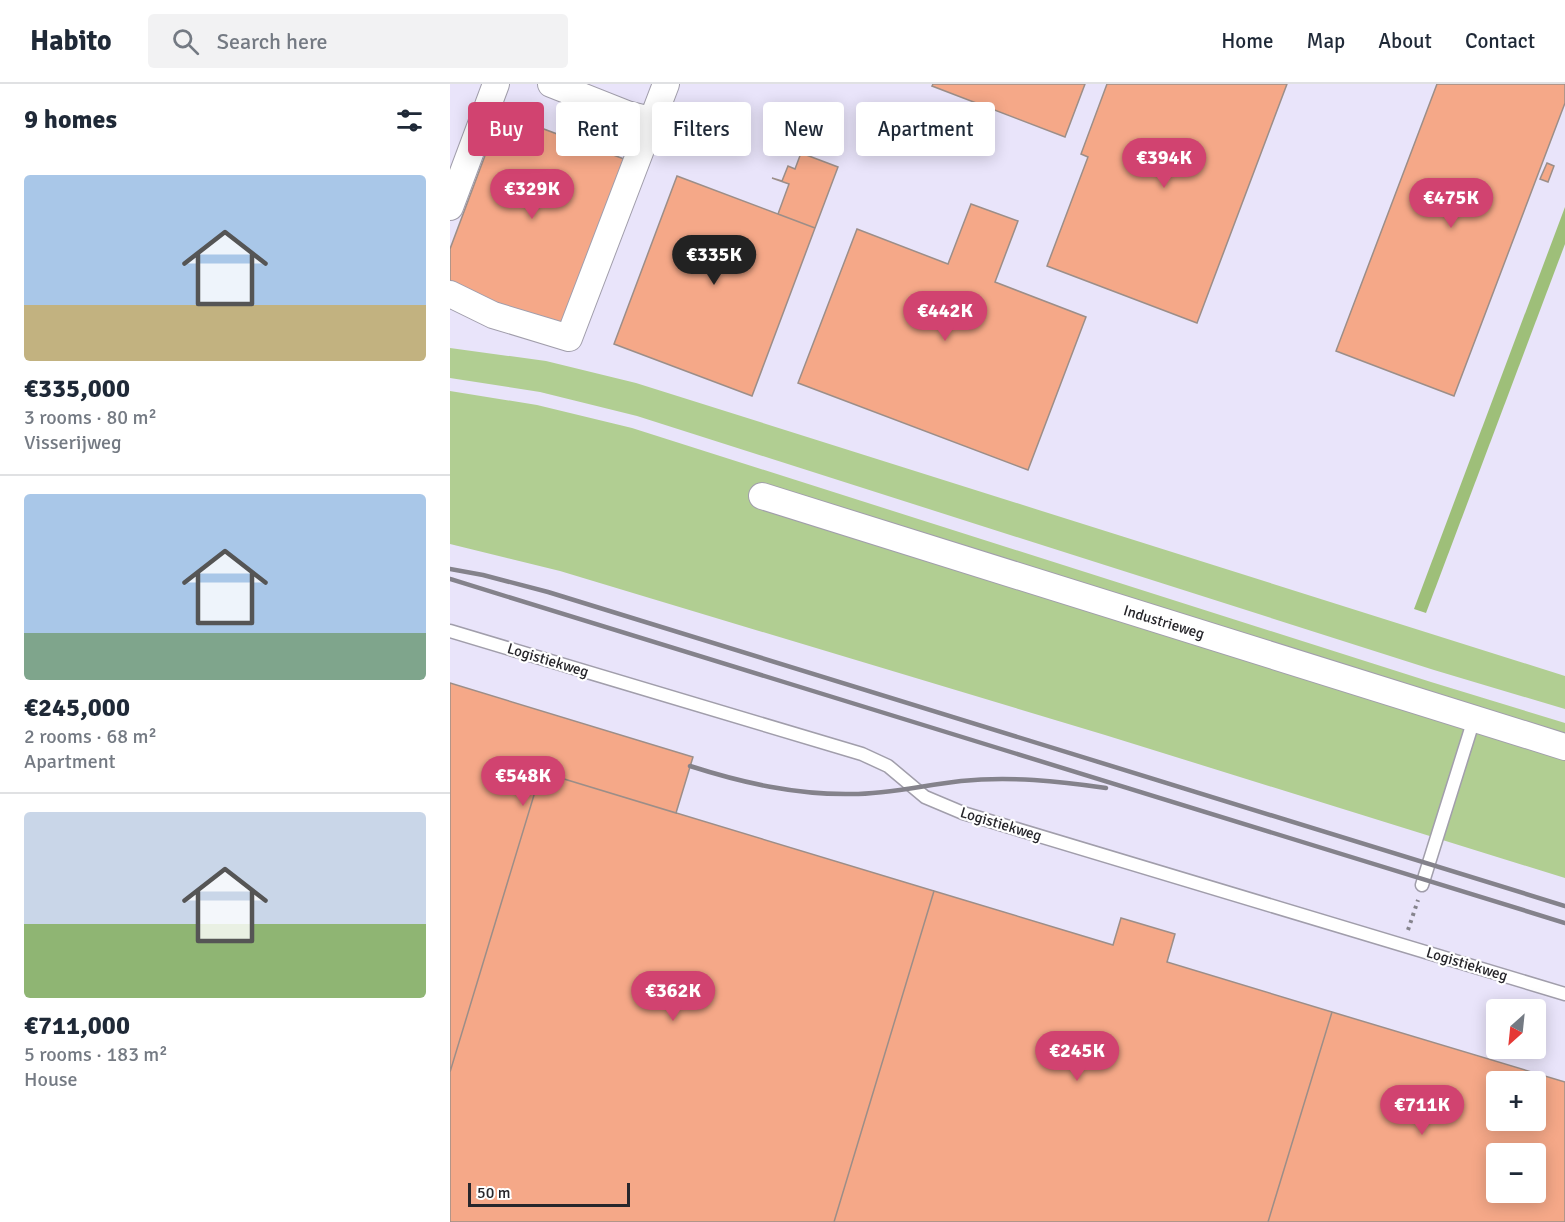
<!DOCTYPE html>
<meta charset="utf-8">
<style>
:root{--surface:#fff;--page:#f2f2f3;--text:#1f2937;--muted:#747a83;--line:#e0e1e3;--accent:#d14370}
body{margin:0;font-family:Signika,sans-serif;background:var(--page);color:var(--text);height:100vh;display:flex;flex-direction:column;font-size:22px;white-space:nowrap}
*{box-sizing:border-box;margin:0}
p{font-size:20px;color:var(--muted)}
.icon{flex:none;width:33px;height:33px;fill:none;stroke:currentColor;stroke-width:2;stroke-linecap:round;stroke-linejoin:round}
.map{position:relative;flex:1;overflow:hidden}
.sheet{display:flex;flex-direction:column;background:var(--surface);width:450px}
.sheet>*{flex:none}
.banner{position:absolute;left:18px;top:18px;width:570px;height:54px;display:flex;gap:12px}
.needle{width:39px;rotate:207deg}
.buttons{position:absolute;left:1036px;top:915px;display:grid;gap:12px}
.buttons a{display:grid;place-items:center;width:60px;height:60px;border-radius:6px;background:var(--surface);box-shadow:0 3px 15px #0003;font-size:30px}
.scale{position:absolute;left:18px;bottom:15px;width:162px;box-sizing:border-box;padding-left:6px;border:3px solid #27262b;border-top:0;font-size:16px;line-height:21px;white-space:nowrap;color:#27262b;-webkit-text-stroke:4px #fff;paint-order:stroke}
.price{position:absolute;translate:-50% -51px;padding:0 14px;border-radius:21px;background:var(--accent);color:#fff;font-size:20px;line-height:39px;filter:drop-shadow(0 2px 3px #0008)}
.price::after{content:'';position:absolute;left:50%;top:36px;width:18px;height:14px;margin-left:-9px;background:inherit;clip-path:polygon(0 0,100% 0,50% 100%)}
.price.current{background:#222;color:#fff}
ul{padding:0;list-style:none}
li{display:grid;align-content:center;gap:12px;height:318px;padding:0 24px}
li+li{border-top:2px solid var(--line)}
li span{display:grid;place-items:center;height:186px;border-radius:6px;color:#555}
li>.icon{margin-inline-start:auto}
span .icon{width:108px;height:108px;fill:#fffc;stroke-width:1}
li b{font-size:26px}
h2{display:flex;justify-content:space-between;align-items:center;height:72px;padding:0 24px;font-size:26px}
.pill{padding:0 21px;border-radius:6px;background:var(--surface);box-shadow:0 3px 15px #0003;font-size:21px;line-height:54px}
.pill.current{background:var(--accent);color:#fff}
header{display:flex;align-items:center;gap:36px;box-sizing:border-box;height:84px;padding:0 30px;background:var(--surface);border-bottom:2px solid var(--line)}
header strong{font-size:28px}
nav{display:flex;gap:33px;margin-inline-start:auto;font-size:21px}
.search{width:420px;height:54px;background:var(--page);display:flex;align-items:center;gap:15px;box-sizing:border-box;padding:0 21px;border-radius:6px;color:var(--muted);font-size:22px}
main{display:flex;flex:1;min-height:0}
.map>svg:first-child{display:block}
</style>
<header>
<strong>Habito</strong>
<div class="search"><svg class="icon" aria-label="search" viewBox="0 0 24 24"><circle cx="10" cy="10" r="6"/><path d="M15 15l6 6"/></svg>Search here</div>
<nav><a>Home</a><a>Map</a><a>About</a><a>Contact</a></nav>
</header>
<main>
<section class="sheet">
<h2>9 homes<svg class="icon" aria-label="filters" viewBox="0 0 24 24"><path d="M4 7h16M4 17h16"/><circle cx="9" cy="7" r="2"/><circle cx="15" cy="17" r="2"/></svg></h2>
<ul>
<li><span style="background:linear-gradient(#a9c7e8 70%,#c2b280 0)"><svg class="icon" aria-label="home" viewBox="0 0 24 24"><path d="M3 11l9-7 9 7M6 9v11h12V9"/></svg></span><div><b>€335,000</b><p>3 rooms · 80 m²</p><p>Visserijweg</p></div></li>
<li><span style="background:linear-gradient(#a9c7e8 75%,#7fa58c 0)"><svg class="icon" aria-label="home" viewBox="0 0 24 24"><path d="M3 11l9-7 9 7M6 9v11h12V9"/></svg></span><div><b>€245,000</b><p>2 rooms · 68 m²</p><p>Apartment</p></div></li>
<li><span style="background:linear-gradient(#c9d6e8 60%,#8fb573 0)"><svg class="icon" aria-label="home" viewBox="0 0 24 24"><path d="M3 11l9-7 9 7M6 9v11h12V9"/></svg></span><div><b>€711,000</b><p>5 rooms · 183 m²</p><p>House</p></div></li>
</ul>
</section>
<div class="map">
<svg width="1115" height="1138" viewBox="0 0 1115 1138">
<rect width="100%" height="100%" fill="#f0edfb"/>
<path fill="#e9e4fa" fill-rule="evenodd" d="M0,0h1115v1138h-1115zM1047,926h39v38h-39zM1047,998h39v38h-39zM1047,1070h39v38h-39z"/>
<path fill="#b1ce92" d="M0,264l96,13 90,22 929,293v33l-131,-39 -797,-254 -97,-24 -90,-14z
M0,307l87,14 95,23 799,254 134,41v155l-460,-143 -545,-164 -110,-27z"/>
<path fill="#9ebf79" d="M1115,123v37l-139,369 -12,-4z"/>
<path fill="#f5a888" stroke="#9c8e88" stroke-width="1.5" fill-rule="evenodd" d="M483,0h152l-20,53 -133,-51z
M657,0h180l-90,239 -150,-57 41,-109 -7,-3z
M987,0h128v19l-111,293 -118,-45z
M51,29l123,46 -64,169 -110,-42v-37z
M351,69l37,14 -23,61 -37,-14 11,-30 -17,-6 10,3 6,-15 7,3z
M1097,79l7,3 -6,16 -8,-3z
M227,92l138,52 -63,168 -138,-52z
M521,120l47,17 -23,61 91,35 -58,153 -230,-87 59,-154 91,35z
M0,599l243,74 -17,56 -135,-41 -91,300z
M91,688l393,119 -100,331h-384v-150z
M484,807l179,54 8,-27 54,16 -8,28 165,50 -64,210h-434z
M882,928l233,70v140h-297zM1047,998h39v38h-39zM1047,1070h39v38h-39z"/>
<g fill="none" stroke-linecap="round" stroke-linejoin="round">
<defs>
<path id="service" d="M0,547l412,123 26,12 37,31 38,16 602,181
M972,801l52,-166"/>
<path id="minor" d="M101,0l76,30 24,6
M0,123l46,-123
M0,210l43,21 76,23 97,-254
M312,412l803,251"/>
</defs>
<use href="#service" stroke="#a19eab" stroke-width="15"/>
<use href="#minor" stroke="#a19eab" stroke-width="28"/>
<path stroke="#85838c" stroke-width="4" stroke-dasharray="3 4.5" stroke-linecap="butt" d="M958,846l10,-30"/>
<use href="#service" stroke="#fff" stroke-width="12"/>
<use href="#minor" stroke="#fff" stroke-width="26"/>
<path stroke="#84828b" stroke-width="4.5" d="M0,485l33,6 65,17 1017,314
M0,495l1115,344
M240,682c53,17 106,29 162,28 37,0 72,-9 109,-13 49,-5 97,0 145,7"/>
</g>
<g text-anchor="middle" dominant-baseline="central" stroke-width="4.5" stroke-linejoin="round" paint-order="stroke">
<g font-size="15" fill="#27262b" stroke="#fff">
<text transform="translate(714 538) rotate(17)">Industrieweg</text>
<text transform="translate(98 576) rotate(17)">Logistiekweg</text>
<text transform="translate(551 740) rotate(17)">Logistiekweg</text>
<text transform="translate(1017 880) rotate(17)">Logistiekweg</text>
</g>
</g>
</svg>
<div class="buttons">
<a><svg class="needle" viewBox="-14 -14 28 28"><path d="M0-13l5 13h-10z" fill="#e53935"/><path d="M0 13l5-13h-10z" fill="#747a83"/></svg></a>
<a>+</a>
<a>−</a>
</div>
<div class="scale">50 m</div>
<b class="price" style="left:714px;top:105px">€394K</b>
<b class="price" style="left:82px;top:136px">€329K</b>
<b class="price" style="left:1001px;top:145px">€475K</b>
<b class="price current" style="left:264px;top:202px">€335K</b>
<b class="price" style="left:495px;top:258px">€442K</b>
<b class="price" style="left:73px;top:723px">€548K</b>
<b class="price" style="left:223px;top:938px">€362K</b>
<b class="price" style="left:627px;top:998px">€245K</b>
<b class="price" style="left:972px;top:1052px">€711K</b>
<div class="banner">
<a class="pill current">Buy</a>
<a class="pill">Rent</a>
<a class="pill">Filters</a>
<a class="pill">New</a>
<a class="pill">Apartment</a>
</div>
</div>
</main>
